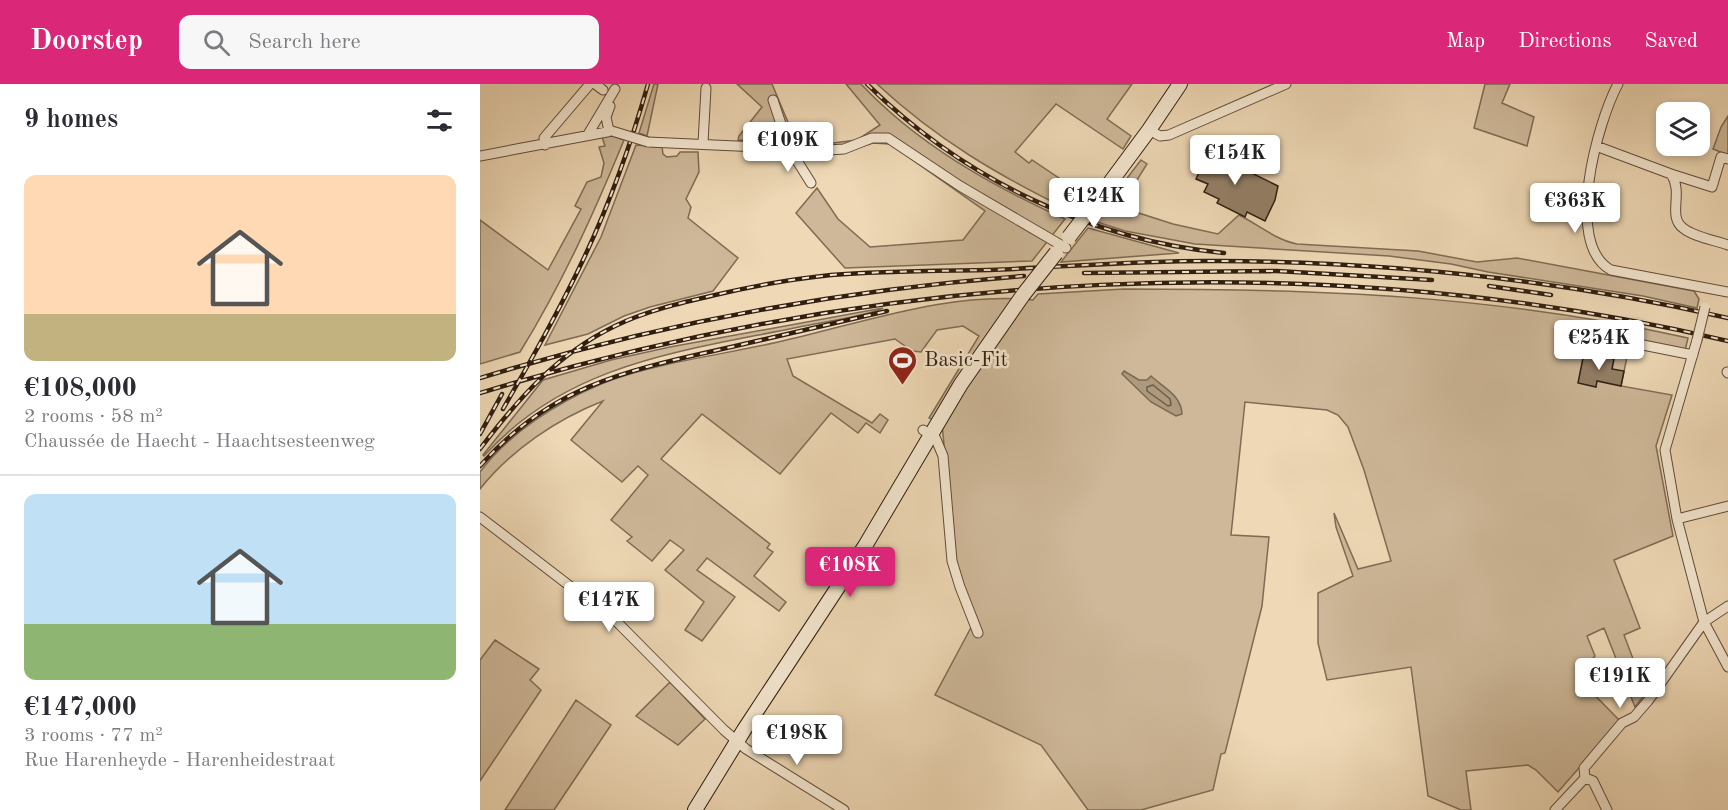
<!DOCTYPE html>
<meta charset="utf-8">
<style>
:root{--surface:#fff;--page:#f7f7f7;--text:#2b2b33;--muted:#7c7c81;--line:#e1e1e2;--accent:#db2777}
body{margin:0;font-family:"Old Standard TT",serif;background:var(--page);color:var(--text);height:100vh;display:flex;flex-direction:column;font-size:22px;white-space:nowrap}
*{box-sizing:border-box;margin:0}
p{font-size:20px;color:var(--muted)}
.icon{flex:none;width:33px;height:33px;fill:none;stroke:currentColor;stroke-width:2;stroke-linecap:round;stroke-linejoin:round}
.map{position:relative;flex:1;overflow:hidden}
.details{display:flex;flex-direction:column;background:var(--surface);width:480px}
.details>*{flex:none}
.tools{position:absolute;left:1176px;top:18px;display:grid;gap:12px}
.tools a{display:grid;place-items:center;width:54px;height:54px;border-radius:12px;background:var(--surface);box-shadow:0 3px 9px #0003;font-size:30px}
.price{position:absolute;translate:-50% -51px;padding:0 14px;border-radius:6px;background:#fff;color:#222;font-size:20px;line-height:39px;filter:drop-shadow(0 2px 3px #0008)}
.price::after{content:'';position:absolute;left:50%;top:36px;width:18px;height:14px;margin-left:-9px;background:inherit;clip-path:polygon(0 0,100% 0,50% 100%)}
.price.active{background:var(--accent);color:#fff}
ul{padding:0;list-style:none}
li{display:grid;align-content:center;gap:12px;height:318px;padding:0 24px}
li+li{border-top:2px solid var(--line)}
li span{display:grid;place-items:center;height:186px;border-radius:12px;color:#555}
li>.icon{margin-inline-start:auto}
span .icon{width:108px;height:108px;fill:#fffc;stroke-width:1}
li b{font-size:26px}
h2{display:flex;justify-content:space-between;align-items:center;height:72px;padding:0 24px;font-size:26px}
header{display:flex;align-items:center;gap:36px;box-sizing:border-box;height:84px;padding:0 30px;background:var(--accent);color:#fff}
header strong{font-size:28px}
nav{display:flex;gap:33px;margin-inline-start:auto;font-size:21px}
.search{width:420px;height:54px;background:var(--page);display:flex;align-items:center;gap:15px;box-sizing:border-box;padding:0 21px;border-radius:12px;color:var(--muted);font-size:22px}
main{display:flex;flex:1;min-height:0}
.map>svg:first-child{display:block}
</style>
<header>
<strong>Doorstep</strong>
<div class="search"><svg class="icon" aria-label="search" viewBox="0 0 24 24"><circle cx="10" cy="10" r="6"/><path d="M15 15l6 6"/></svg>Search here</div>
<nav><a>Map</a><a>Directions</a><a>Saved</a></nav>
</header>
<main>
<section class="details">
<h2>9 homes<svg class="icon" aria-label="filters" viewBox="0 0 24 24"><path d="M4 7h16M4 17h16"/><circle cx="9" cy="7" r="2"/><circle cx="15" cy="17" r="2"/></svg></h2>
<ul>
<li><span style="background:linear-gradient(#ffd9b3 75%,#c2b280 0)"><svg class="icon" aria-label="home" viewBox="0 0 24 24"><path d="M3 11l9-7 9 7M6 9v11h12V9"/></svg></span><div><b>€108,000</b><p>2 rooms · 58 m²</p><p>Chaussée de Haecht - Haachtsesteenweg</p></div></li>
<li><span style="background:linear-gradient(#bfe0f5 70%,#8fb573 0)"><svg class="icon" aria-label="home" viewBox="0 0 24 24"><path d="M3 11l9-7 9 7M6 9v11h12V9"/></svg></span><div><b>€147,000</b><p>3 rooms · 77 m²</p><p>Rue Harenheyde - Harenheidestraat</p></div></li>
</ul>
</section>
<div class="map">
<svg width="1248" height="726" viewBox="0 0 1248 726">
<rect width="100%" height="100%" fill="#eed8b5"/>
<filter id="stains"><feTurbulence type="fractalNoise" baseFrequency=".00333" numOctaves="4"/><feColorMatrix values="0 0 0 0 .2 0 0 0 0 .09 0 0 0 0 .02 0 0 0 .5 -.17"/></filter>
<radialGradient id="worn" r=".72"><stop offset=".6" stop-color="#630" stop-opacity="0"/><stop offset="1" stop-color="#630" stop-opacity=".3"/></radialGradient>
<path fill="#ceb899" stroke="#7f6b54" stroke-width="1.5" d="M174,0h4l-11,52 -8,-3z
M257,0h35l23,55 38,4 24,-3 23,-15 -34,-41h15c56,60 131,102 204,135l-33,42 -187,7 -49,-55 21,-25 21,31 32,28 93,-7 22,-29 -95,-67 -17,-1 -32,10 -20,-6 -83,-7 1,-4 23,-29z
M397,0h255l-25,35 24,17 -8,13 -67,-45 -41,48 14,11 3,-3 36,24 18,9 -15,18c-72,-35 -135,-72 -194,-127z
M1005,0h25l-8,19 32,14 -7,29 -53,-18z
M1248,32v39l-15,-6 8,-22z
M131,51l13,5c-30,73 -62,144 -104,212l-40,12v-144l68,50 33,-61 -6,-3 12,-24 14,-5 3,-14 -5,-16 6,-1 -3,-9z
M156,61l26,2 1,7 4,3 10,-1 3,-4h18l1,20 -13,27 5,8 -3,11 50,40 -25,33 -63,16 -26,9 -36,18 -43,11 56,-108z
M661,76l6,4 -27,43 53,17 45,10 21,-19c20,10 37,25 58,29l121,7 59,11 40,-4 177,33 5,8 -2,9 -54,-12 -155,-24 -37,-8 -62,-8 -194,-12 -70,-13 -31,-10z
M608,144l91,25 -118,9z
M644,205c194,0 373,6 564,49l-4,17 -49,-9 -1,7 -6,-1 -7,34 51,9 -16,51 17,90 -59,24 26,68 -16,7 22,58 -11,14 -31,-79 -17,8 8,20 -19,20 44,45 -62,71 -22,-22 -8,-5 -62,6 5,39h-10l-33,-14 -17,-129 -84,13 -9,-37v-50l35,-17 -17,-49 -2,-14 24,56 33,-8 -27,-91 -16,-43 -10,-12 -11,-5 -82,-8 -14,133 38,2 -7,69 -37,147 -4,1 -8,36 -72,20h-53l-47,-65 -106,-50 40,-75 -20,-60 -13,-136 -13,-6 50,-82 -16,-10 -26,4 -16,22 -9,-1 -17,-12 -108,20 6,17 79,47 8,-9 8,6 -8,13 -14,-10 -8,10 -27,-20 -51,61 -78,-60 -41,45 109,85 -3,4 6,4 -19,24 32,26 -7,9 -72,-53 -10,12 38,27 -33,44 -17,-11 19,-28 -39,-32 19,-20 -14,-10 -18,21 -25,-20 5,-4 -21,-17 37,-45 -10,-9 -16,16 -51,-42 32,-39c-46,18 -92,49 -123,88v-17c28,-38 78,-70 121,-88 52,-21 121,-29 177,-42 82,-18 170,-51 255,-42l5,-6z
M403,224c-13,8 -66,15 -84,19 -116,24 -232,36 -315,129l-1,-1 60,-75 68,-20 59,-13z
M15,556l44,29 -9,11 11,10 -61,91v-121z
M190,598l35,37 -27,26 -42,-29z
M96,616l35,25 -57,85h-49z"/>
<path fill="#ad997d" stroke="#7b6851" stroke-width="1.5" d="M644,287l15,9h8l4,-4c13,12 30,19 31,38l-6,2 -25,-14 -29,-28z"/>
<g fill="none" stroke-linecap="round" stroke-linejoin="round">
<path stroke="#6e5c46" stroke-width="1.5" d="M673,301l17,14 1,6 -3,1 -21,-15v-4z"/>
</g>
<path fill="#937f66" stroke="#301e10" stroke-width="1.5" d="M717,62l81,40 -3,14 -10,21 -18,-9 -2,5 -28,-14 2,-4 -15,-7 4,-8 -12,-5 5,-11 -10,-5z
M1104,269l30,6 -2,10 12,2 -3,15 -24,-5 -1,6 -18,-4z"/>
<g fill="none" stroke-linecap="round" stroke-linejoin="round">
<defs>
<path id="minor" d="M115,0l8,6
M1138,0c-20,37 -55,160 -7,186l117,22
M293,16l16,48 22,35
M669,46l11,6 9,-1 117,-51
M129,47l-3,-14 4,-11
M107,52l28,-47
M168,58l180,8 16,-1 28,-11h16l72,48 106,62
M223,59l3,-55
M65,61l-1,-7 46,-54
M1116,62l75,28c13,19 -4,42 12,54 11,9 31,12 45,17
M0,72l132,-25
M1191,90l41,13 9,-30 7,2
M1088,246l125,25
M1217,256l-32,110 12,69 27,103 24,45
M1247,288l1,1
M443,346l12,7 8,19 9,105 8,26 18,46
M0,433l138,106 106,107 22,19 98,61
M1197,435l51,-13
M1105,694l8,3 14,29
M1075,726l30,-32 -1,-10 38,-45 12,-6 14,-16 56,-79 24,-16"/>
<path id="secondary" d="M615,119l54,-73 31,-46
M215,726l49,-80 121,-184 96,-162 62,-89"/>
</defs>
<use href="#minor" stroke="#604c39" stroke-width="11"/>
<use href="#secondary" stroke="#301e10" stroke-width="16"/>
<use href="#minor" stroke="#f4e6cf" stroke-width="9"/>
<use href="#secondary" stroke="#f4e6cf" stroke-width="14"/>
<defs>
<path id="rail" d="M387,0c95,94 223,156 357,169
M604,189l193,-2 155,9
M1009,202l62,9
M0,294c177,-54 360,-88 544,-102
M0,309c403,-123 837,-148 1248,-52
M23,325c28,-49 56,-98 80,-149 27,-57 48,-116 65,-176
M0,350l22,-40
M0,365c38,-50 77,-95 135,-123 31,-15 65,-23 100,-31 38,-9 77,-16 116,-20 53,-4 106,-4 158,-5 77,-3 153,-10 230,-9 171,1 342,19 509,57
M0,382c73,-82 149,-96 251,-119 52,-12 104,-24 156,-36"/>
</defs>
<use href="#rail" stroke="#301e10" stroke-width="4.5"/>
<use href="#rail" stroke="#f4e6cf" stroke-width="2" stroke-dasharray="7" stroke-linecap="butt"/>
<defs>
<path id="minor-bridge" d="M132,47l36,11
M1217,256l8,-33"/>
<path id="secondary-bridge" d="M589,153l26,-34
M543,211l33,-42"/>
</defs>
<use href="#minor-bridge" stroke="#604c39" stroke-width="11" stroke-linecap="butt"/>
<use href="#secondary-bridge" stroke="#301e10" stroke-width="16" stroke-linecap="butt"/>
<use href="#minor-bridge" stroke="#f4e6cf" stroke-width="9"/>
<use href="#secondary-bridge" stroke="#f4e6cf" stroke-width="14"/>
</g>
<defs>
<symbol id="stadium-pin" viewBox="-11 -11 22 30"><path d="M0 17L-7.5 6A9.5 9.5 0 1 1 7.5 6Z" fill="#8f2418" stroke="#f4e6cf"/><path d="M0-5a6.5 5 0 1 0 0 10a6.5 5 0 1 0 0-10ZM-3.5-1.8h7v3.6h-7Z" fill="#fff"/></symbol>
</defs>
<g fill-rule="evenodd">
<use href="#stadium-pin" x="406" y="260" width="33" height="45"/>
</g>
<g text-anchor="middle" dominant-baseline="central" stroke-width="5" stroke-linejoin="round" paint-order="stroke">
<g font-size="21" fill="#301e10" stroke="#f4e6cf" text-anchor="start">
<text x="444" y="276">Basic-Fit</text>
</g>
</g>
<rect width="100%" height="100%" filter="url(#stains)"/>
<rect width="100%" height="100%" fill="url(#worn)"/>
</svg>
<div class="tools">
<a><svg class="icon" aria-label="layers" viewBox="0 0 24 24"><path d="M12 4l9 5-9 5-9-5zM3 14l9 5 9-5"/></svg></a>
</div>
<b class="price" style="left:308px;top:89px">€109K</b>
<b class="price" style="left:755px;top:102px">€154K</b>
<b class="price" style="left:614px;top:145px">€124K</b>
<b class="price" style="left:1095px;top:150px">€363K</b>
<b class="price" style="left:1119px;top:287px">€254K</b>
<b class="price active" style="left:370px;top:514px">€108K</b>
<b class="price" style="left:129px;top:549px">€147K</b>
<b class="price" style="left:1140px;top:625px">€191K</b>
<b class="price" style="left:317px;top:682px">€198K</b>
</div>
</main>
